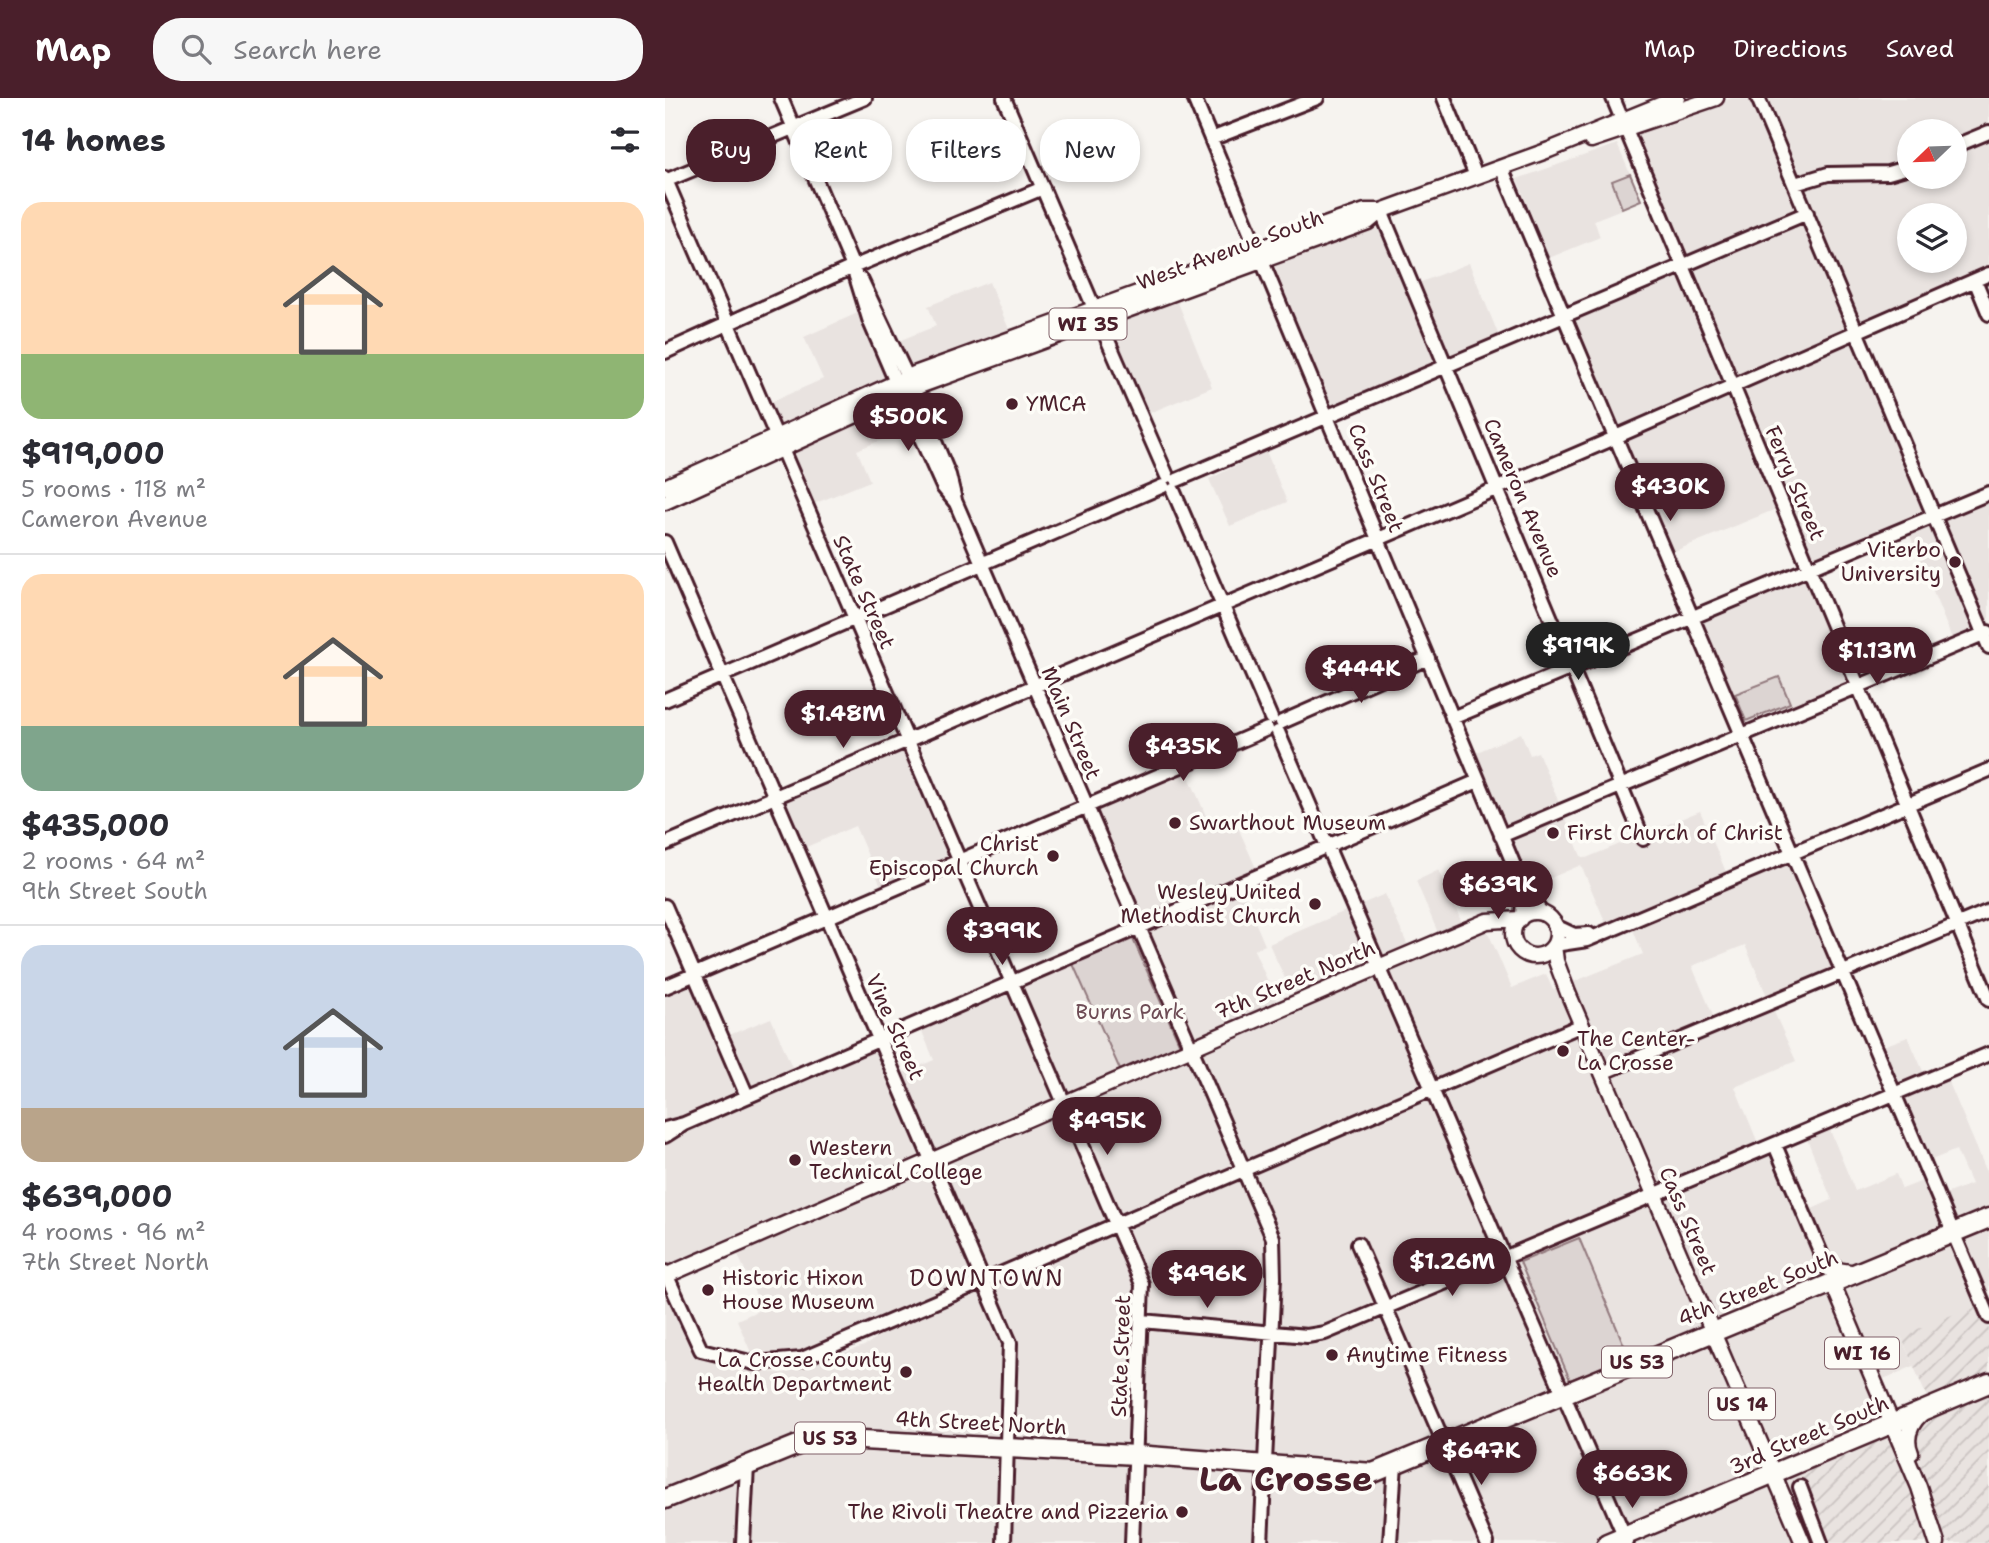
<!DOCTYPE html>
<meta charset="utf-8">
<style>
:root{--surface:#fff;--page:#f7f7f7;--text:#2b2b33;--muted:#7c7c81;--line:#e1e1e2;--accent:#4a1f2b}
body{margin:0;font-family:"Shantell Sans",sans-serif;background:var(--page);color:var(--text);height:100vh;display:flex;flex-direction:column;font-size:26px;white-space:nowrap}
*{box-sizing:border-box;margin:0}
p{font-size:23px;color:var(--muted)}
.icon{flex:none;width:38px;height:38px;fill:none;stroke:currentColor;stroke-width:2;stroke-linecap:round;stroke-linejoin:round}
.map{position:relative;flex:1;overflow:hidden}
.panel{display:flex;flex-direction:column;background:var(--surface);width:665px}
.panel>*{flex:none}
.hud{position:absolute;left:21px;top:21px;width:665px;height:63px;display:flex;gap:14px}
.needle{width:46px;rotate:247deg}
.fabs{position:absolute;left:1232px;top:21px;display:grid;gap:14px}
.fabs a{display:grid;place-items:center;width:70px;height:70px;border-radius:50%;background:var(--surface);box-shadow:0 4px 10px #0003;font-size:35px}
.price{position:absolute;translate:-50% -60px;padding:0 16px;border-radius:24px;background:var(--accent);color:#fff;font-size:23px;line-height:46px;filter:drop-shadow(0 2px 4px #0008)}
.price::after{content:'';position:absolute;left:50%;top:42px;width:21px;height:16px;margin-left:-10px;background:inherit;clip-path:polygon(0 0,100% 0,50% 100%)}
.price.current{background:#222;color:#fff}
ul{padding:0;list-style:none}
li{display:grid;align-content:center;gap:14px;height:371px;padding:0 21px}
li+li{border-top:2px solid var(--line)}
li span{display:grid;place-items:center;height:217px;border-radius:21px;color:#555}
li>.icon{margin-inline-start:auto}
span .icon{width:126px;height:126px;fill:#fffc;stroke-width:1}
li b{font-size:30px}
h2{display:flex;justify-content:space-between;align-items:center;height:84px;padding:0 21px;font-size:30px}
.tag{padding:0 24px;border-radius:28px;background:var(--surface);box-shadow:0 4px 10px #0003;font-size:24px;line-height:63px}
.tag.current{background:var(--accent);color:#fff}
header{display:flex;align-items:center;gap:42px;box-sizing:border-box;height:98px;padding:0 35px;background:var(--accent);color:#fff}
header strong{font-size:33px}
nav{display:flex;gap:38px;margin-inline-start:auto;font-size:24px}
.search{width:490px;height:63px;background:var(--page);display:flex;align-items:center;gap:18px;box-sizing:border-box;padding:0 24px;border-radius:28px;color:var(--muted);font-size:26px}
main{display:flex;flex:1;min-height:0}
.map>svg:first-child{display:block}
</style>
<header>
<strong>Map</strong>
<div class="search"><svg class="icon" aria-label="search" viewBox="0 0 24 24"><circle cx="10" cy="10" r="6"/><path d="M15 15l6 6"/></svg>Search here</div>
<nav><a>Map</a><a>Directions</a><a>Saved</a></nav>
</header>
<main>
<section class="panel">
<h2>14 homes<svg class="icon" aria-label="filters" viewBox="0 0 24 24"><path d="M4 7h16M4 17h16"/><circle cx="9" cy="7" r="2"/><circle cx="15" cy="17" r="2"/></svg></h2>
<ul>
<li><span style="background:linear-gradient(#ffd9b3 70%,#8fb573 0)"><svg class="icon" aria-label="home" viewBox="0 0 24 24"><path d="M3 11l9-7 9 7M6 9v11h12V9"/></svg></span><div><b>$919,000</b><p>5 rooms · 118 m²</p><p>Cameron Avenue</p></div></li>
<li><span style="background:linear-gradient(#ffd9b3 70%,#7fa58c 0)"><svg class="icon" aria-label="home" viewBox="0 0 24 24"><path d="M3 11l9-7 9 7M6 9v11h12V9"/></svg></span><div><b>$435,000</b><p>2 rooms · 64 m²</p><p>9th Street South</p></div></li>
<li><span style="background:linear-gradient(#c9d6e8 75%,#b9a48a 0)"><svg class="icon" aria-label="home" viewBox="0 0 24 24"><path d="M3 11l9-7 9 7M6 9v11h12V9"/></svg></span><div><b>$639,000</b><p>4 rooms · 96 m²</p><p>7th Street North</p></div></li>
</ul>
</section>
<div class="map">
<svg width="1324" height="1445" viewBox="0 0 1324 1445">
<defs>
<pattern id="industrial-furrows" width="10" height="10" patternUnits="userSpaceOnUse" patternTransform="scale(1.75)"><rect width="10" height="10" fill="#e9e3e0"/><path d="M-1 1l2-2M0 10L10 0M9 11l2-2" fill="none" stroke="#c9c2c0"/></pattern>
</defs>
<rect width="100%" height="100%" fill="#f6f3ef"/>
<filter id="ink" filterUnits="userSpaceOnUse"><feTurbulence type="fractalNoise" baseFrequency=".0143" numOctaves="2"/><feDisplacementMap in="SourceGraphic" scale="14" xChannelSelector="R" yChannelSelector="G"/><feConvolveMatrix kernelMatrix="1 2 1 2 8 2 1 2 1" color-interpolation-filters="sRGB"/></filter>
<g filter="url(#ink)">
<path fill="#e9e3e0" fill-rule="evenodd" d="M1066,0h258v170l-141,61 76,183 -106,46 -7,-2 -3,-5 -20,-47 -118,49 -98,-234 119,-48 -57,-138zM1244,33h46v46h-46zM1244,117h46v46h-46z
M952,46l25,57 -48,19 6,17 -51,21 -32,-79z
M707,127l8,6 26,57 63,-25 30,73 -166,69 -6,-7 -52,-131 6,-6z
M324,184l22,52 -121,44 21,50 -54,22 13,31 -64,26 -44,-101 61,-27 -19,-42 67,-30 17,38 48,-19 -8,-20z
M512,202l35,87 -65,27 -37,-89z
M601,353l21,51 -57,24 -21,-47z
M1324,397v135l-36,11 -44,-108 34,-13 2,-6z
M1144,468l50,120 -119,50 -49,-120z
M856,635l9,22 8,-3 43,104 5,2 114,-47 29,68 62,-25 52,118 -73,31 26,58 -61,26 23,56 5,6 12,-4 28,68 29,-13 -28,-68 23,-9 28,68 41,-17 6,15 28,-11 8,19 33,-13 -15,-34 -32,13 -49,-114 33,-12 19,43 18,-7 44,104v140l-88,20 13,29 -40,17 17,41 -89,119h-1137v-251l28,64 56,15 35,2 80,-27 62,-39 58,-25 -88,-206 38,-16 -16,-38 220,-94 -52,-121 98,-42 26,60 23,-9 26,59 -20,9 26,61 -11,5 26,59 16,-7 -27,-58 116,-50 26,59 30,-13 -25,-59 23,-11 29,67 19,-7 25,58 34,-14 7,16 90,-36 -12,-29 -21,8 -29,-68 -47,20 -6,-14 -10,4 -50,-119zM1080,847l25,58 -53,22 -25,-59z
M237,652l47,107 -67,31 -27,-62 -51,22 -19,-45 5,-6z
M27,887l25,55 54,-22 27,63 75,-32 6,2 93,221 -1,5 -137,63 -36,13 -38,3 -8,-1 -15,-35 25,-11 -31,-70 -66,29v-273z"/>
<path fill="url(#industrial-furrows)" d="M1318,1204l6,15v226h-187l-28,-67 157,-69 -30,-71z"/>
<path fill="#dcd4d2" stroke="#937a7e" stroke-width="2" d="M965,76l11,26 -19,8 -10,-27z
M1114,579l11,26 -44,18 -11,-27z
M467,839l48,108 -59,27 -48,-108z
M914,1140l50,119 -59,23 -50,-118z"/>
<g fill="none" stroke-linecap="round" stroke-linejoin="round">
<defs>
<path id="minor" d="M116,0l72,169 17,55 31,72 42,93 13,16 317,735 1,40 -13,265
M339,0l90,210
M529,0l324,777 5,22 -1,20
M779,0l32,78
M948,0l376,902
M1093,0l231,549
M546,41l106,-41
M1290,48l34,-14
M836,69l112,265
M0,80l477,1106 -10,259
M0,83l200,-83
M1130,86l33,-10 60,-1 21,-6
M716,113l262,628
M196,181l52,110 36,86 6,25
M1310,182l14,34
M434,222l68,156
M0,254l188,-85 190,-79
M955,337l369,-161
M953,345l371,874
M512,382l630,-267
M508,392l98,228
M0,444l345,801 -6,200
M0,602l498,-214
M787,620l537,-225
M617,624l146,-64
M613,634l349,810
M836,738l487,-204
M0,746l945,-404
M860,789l17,27
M0,808l82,190
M890,828l19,9 15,-1
M889,847l33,-5 402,-170
M0,889l602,-258
M937,975l387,-162
M19,1026l794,-343
M0,1031l19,-5 -19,12
M1110,1047l50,118
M693,1146l129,299
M0,1174l36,78 53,13 48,-4 780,-334
M477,1223l165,15 18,-3 664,-279
M1135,1389l21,56
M78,1445l4,-77
M725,1445l5,-80"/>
<path id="major" d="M926,42l125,-42
M0,389l252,-114 419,-152 29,-10h16
M0,404l257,-117 446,-163 13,-11 168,-61 128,-52
M848 836a22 22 0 1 1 44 0a22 22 0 1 1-44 0Z
M889,848l2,15 12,32 235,550
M0,1178l723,-313 99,-42 33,-2
M1167,1184l87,205 18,56
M1246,1355c-7,-16 -1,-29 11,-40"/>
<path id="highway" d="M1160,1165l12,9 13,2
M0,1401l145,-59 16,-2 310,17 237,18 616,-255
M942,1445l382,-160"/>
</defs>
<use href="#minor" stroke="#4a1f2b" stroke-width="18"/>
<use href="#major" stroke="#4a1f2b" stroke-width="19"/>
<use href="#highway" stroke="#4a1f2b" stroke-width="23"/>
<use href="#minor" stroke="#fdfcf7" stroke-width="12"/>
<use href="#major" stroke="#fdfcf7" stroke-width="14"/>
<use href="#highway" stroke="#fdfcf7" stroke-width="18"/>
</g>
</g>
<g fill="#4a1f2b" stroke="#fdfcf7" stroke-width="2.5">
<circle cx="347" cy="306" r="7"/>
<circle cx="1290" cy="464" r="7"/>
<circle cx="510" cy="725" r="7"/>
<circle cx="888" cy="735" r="7"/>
<circle cx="388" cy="758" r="7"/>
<circle cx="650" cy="806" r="7"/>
<circle cx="898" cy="953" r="7"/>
<circle cx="130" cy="1062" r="7"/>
<circle cx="43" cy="1192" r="7"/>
<circle cx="667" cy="1257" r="7"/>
<circle cx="241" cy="1274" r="7"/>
<circle cx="517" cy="1414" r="7"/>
</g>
<g text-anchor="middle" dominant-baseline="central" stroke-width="7" stroke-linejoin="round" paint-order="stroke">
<g fill="#fdfcf7" stroke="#806168" stroke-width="2">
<rect x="384.5" y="210.5" width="77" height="31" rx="5"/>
<rect x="1160" y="1239.5" width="74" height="31" rx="5"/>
<rect x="937" y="1248.5" width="70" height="31" rx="5"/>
<rect x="1044" y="1290.5" width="66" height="31" rx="5"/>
<rect x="130" y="1324.5" width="70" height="31" rx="5"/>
</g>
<g font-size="19" font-weight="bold" fill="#4a1f2b">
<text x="423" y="226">WI 35</text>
<text x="1197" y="1255">WI 16</text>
<text x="972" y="1264">US 53</text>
<text x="1077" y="1306">US 14</text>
<text x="165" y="1340">US 53</text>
</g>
<g font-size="21" fill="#4a1f2b" stroke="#fdfcf7">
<text transform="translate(565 152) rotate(-20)">West Avenue South</text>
<text transform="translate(711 380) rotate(68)">Cass Street</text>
<text transform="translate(1130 385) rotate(67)">Ferry Street</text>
<text transform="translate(858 400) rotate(67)">Cameron Avenue</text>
<text transform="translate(199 494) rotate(66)">State Street</text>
<text transform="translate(406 625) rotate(67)">Main Street</text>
<text transform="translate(630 882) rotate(-23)">7th Street North</text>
<text transform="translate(230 929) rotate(66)">Vine Street</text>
<text transform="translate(1023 1123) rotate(67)">Cass Street</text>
<text transform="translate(1093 1190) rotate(-22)">4th Street South</text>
<text transform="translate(456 1258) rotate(-88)">State Street</text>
<text transform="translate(316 1325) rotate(3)">4th Street North</text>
<text transform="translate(1144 1337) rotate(-23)">3rd Street South</text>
</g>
<g font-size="21" fill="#4a1f2b" stroke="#fdfcf7" text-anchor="start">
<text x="361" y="306">YMCA</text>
<text x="1276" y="452" text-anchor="end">Viterbo<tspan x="1276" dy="24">University</tspan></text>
<text x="524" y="725">Swarthout Museum</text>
<text x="902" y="735">First Church of Christ</text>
<text x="374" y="746" text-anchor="end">Christ<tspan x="374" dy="24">Episcopal Church</tspan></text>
<text x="636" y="794" text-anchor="end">Wesley United<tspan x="636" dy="24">Methodist Church</tspan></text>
<text x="912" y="941">The Center-<tspan x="912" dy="24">La Crosse</tspan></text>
<text x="144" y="1050">Western<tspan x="144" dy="24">Technical College</tspan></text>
<text x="57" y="1180">Historic Hixon<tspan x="57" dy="24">House Museum</tspan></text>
<text x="681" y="1257">Anytime Fitness</text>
<text x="227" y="1262" text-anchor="end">La Crosse County<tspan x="227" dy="24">Health Department</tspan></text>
<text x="503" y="1414" text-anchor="end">The Rivoli Theatre and Pizzeria</text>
</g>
<g font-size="21" fill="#6e4c55" stroke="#fdfcf7">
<text x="465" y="914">Burns Park</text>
</g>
<g font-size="23" letter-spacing="2" fill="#4a1f2b" stroke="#fdfcf7">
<text x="322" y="1180">DOWNTOWN</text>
</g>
<g font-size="35" font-weight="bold" fill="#4a1f2b" stroke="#fdfcf7">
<text x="621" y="1380">La Crosse</text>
</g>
</g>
</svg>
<div class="fabs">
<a><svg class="needle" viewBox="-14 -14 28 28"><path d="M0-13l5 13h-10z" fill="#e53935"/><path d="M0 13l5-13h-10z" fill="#7c7c81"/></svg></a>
<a><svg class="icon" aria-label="layers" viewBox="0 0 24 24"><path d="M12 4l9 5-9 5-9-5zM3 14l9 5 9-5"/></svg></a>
</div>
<b class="price" style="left:243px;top:355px">$500K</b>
<b class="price" style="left:1005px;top:425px">$430K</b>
<b class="price current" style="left:913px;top:584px">$919K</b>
<b class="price" style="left:1212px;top:589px">$1.13M</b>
<b class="price" style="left:696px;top:607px">$444K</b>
<b class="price" style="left:178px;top:652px">$1.48M</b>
<b class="price" style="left:518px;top:685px">$435K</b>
<b class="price" style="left:833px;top:823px">$639K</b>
<b class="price" style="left:337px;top:869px">$399K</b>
<b class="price" style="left:442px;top:1059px">$495K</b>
<b class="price" style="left:787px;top:1200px">$1.26M</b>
<b class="price" style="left:542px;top:1212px">$496K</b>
<b class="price" style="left:816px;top:1389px">$647K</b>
<b class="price" style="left:967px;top:1412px">$663K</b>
<div class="hud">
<a class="tag current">Buy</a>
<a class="tag">Rent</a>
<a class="tag">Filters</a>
<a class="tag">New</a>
</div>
</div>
</main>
